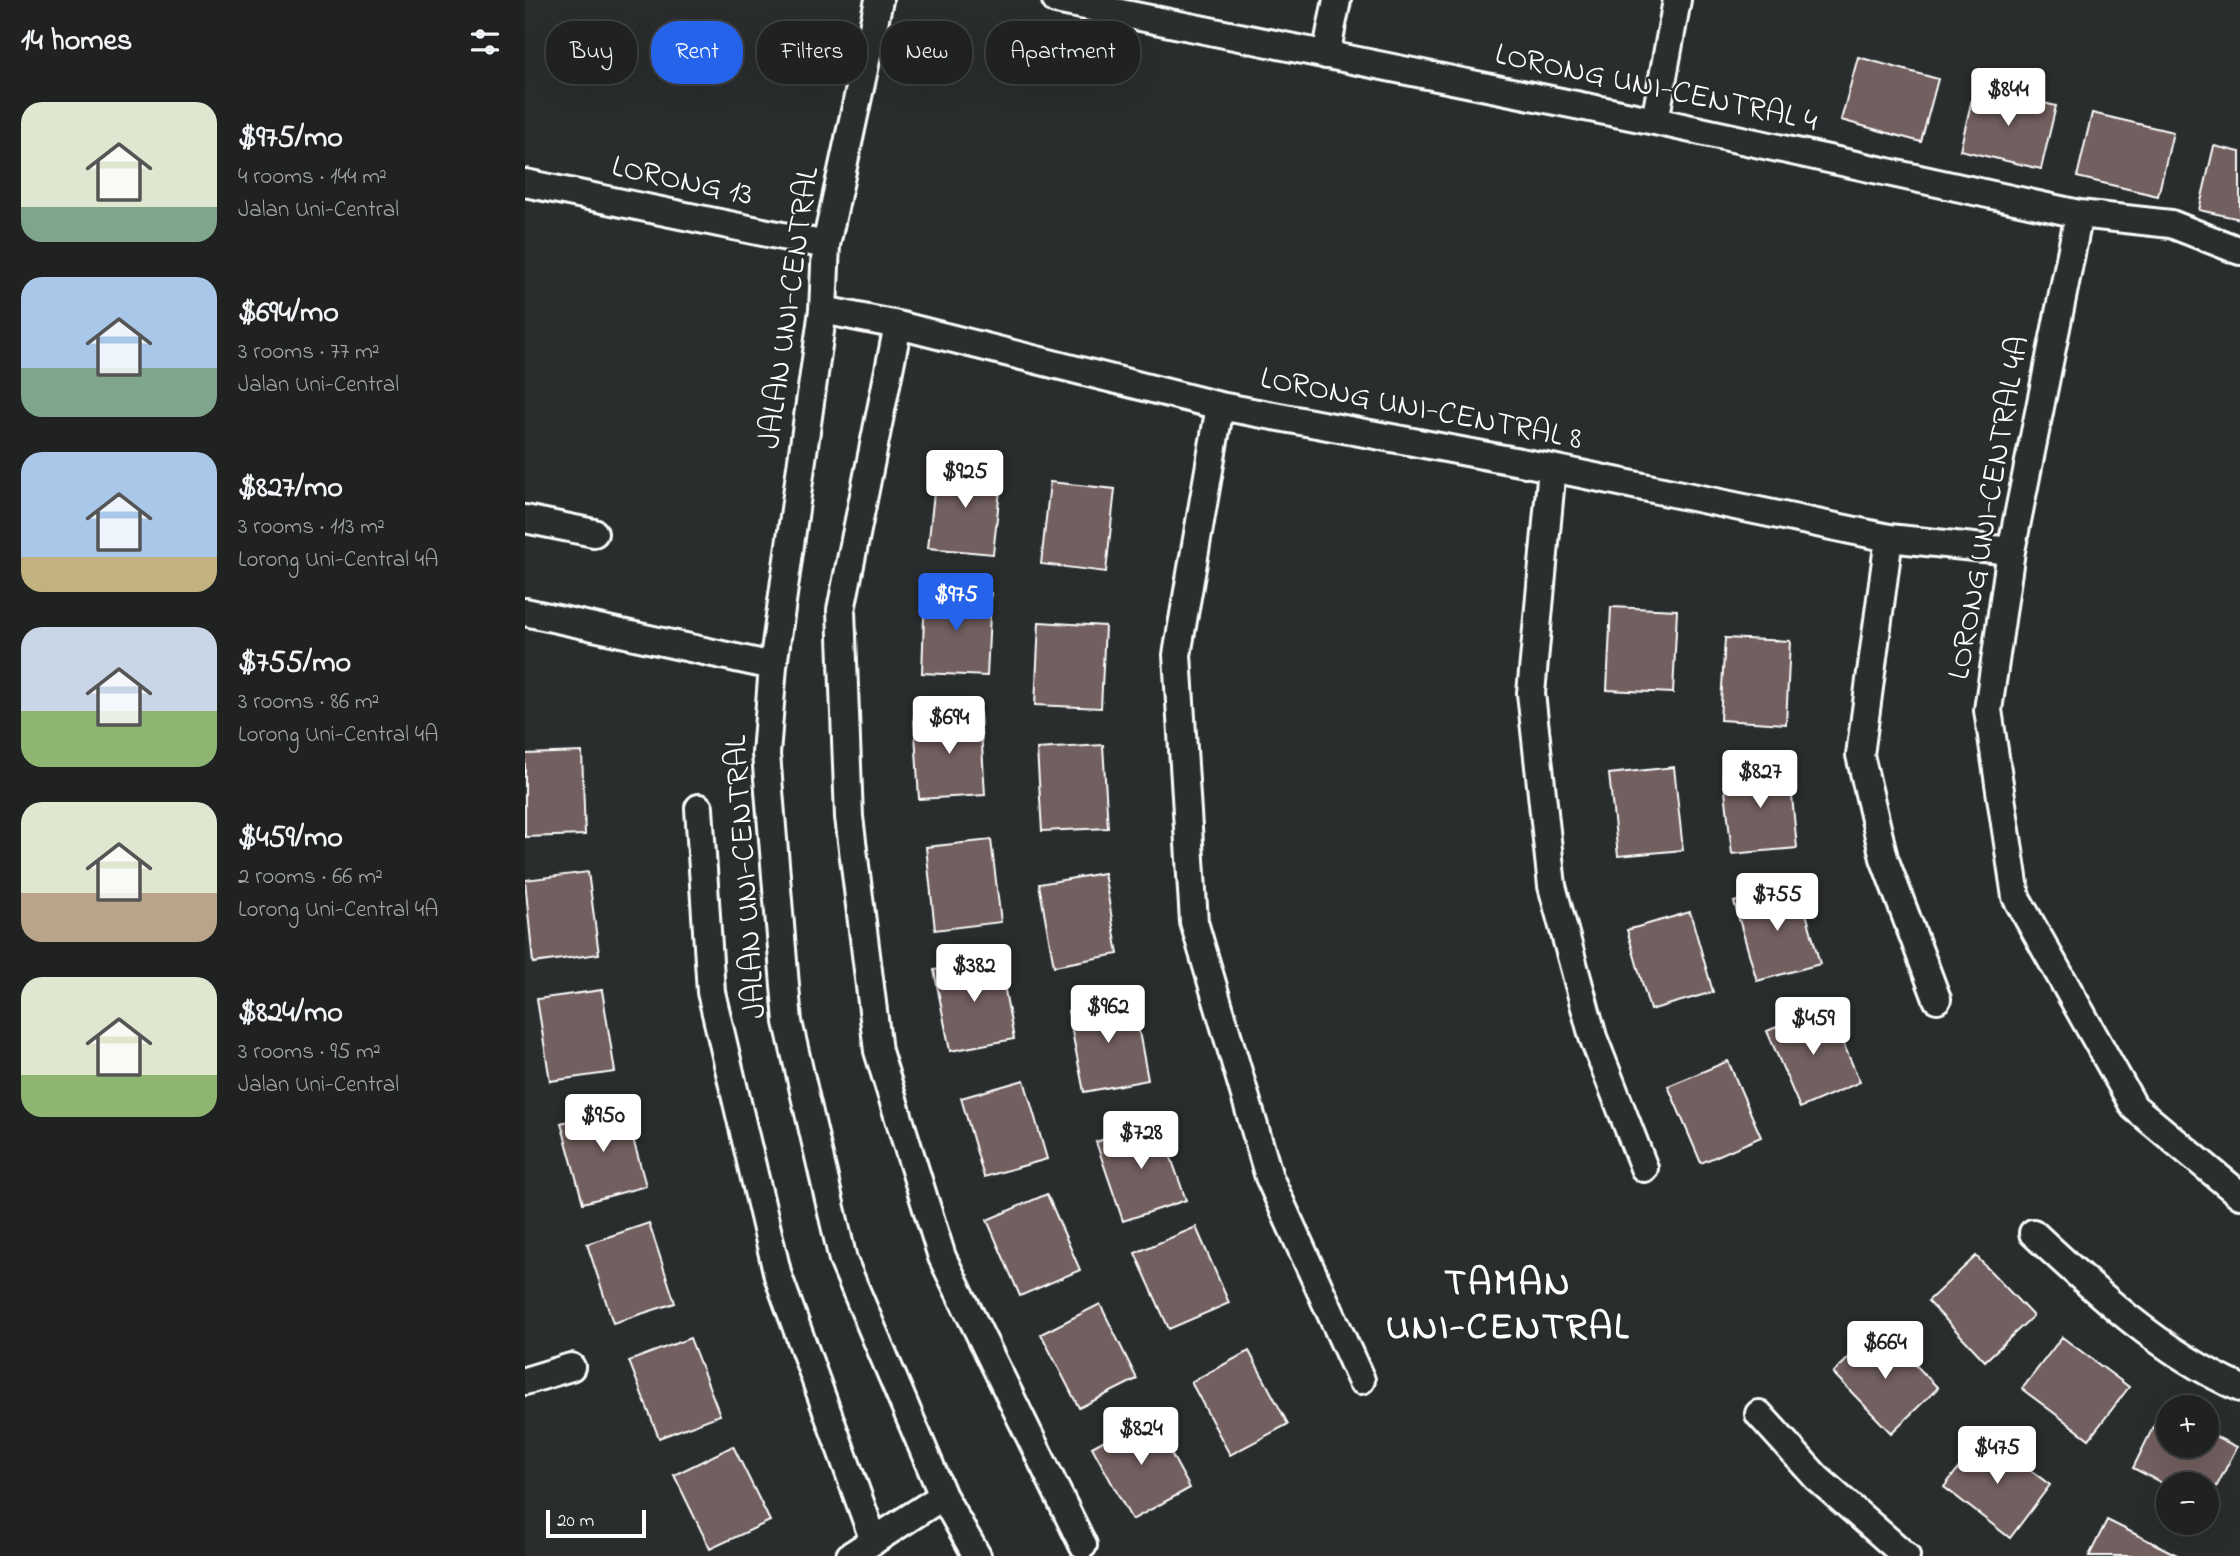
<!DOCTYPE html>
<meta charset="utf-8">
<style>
:root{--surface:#202222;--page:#2d2f2f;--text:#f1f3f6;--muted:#a2a4a5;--line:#3d3f40;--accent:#2563eb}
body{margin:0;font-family:"Indie Flower",sans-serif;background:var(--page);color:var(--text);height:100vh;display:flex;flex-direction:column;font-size:26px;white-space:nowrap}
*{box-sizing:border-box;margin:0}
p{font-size:23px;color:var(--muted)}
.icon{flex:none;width:38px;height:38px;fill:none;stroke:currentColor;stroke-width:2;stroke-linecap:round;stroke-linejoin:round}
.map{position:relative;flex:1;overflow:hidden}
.panel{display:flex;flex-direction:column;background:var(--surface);width:525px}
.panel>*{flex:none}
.guide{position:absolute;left:21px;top:21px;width:665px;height:63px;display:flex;gap:14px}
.controls{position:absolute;left:1631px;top:1395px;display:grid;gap:14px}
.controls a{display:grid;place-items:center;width:63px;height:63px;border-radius:50%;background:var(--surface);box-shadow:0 7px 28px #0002,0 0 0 2px var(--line);font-size:35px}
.scale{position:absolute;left:21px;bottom:18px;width:100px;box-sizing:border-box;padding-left:7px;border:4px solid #fff;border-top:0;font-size:19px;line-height:24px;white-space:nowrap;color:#fff;-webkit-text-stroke:5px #2a2d2e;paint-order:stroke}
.price{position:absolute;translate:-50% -60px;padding:0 16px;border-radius:7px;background:#fff;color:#222;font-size:23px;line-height:46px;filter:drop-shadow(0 2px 4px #0008)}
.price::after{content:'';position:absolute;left:50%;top:42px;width:21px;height:16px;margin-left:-10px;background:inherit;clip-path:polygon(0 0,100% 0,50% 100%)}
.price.selected{background:var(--accent);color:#fff}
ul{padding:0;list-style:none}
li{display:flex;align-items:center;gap:21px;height:175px;padding:0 21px}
li span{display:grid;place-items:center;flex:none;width:196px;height:140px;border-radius:21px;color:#555}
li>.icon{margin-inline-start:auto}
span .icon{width:84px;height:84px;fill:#fffc;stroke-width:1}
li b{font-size:30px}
h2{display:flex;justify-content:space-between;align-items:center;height:84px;padding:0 21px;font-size:30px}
.tag{padding:0 24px;border-radius:28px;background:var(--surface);box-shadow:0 7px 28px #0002,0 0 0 2px var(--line);font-size:24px;line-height:63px}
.tag.selected{background:var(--accent);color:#fff}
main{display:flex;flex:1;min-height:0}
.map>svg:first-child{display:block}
</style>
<main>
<section class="panel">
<h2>14 homes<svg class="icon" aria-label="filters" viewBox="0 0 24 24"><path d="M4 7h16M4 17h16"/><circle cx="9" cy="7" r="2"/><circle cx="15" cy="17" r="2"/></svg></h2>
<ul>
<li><span style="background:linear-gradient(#dfe7d0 75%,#7fa58c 0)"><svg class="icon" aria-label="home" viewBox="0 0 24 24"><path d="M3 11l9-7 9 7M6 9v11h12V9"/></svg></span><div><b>$975/mo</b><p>4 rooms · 144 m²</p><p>Jalan Uni-Central</p></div></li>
<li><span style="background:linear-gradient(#a9c7e8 65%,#7fa58c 0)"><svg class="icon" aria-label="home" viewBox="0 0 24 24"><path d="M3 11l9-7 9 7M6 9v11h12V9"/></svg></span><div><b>$694/mo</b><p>3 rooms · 77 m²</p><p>Jalan Uni-Central</p></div></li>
<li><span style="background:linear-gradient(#a9c7e8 75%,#c2b280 0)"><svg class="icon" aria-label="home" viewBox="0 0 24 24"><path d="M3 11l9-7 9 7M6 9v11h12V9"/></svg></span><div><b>$827/mo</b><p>3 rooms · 113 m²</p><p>Lorong Uni-Central 4A</p></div></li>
<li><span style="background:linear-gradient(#c9d6e8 60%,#8fb573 0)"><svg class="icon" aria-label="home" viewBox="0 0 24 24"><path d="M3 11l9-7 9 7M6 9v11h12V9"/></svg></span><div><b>$755/mo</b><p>3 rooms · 86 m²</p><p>Lorong Uni-Central 4A</p></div></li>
<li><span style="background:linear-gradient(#dfe7d0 65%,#b9a48a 0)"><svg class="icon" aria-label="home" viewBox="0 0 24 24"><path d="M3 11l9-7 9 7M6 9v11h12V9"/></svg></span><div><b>$459/mo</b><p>2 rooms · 66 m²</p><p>Lorong Uni-Central 4A</p></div></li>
<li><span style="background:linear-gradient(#dfe7d0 70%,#8fb573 0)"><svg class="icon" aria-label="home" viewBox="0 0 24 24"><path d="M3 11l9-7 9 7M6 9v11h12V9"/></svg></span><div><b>$824/mo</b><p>3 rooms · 95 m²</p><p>Jalan Uni-Central</p></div></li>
</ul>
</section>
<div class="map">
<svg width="1715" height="1556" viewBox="0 0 1715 1556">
<rect width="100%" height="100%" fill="#2a2d2e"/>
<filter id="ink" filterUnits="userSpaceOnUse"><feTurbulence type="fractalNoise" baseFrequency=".0143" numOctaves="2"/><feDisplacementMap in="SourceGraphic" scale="14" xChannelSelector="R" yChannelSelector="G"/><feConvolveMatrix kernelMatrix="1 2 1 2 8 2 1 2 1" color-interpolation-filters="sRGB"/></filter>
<g filter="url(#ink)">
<path fill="#725f5e" stroke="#fff" stroke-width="2" d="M1333,57l80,22 -17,63 -80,-22z
M1450,86l81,20 -15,63 -81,-19z
M1567,113l81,19 -15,64 -81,-19z
M1689,146l26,6v67l-41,-9z
M412,465l65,7 -9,82 -65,-6z
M525,482l65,7 -9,83 -65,-8z
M400,590l66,3 -4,83 -65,-3z
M1086,607l66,3 -4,83 -66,-3z
M514,622l66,4 -4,82 -66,-3z
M1200,638l65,3 -4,83 -66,-4z
M455,713l5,82 -66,4 -5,-82z
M578,745l5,83 -66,3 -5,-82z
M57,752l3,83 -60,2v-83z
M1264,765l8,83 -65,6 -9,-82z
M1149,767l9,83 -65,6 -9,-82z
M466,840l10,82 -66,8 -9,-83z
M63,872l11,82 -66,9 -8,-83z
M579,873l14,81 -64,12 -15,-82z
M1273,884l22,80 -63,17 -23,-79z
M1165,912l23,80 -63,18 -23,-80z
M474,958l15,81 -64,12 -16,-81z
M77,990l13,82 -65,9 -13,-82z
M608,999l15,81 -64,12 -16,-81z
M1302,1006l33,76 -60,26 -33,-77z
M1203,1061l33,76 -60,26 -33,-77z
M499,1080l23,79 -63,18 -23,-79z
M99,1106l22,80 -63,17 -22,-80z
M633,1121l28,79 -63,21 -27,-79z
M522,1194l33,76 -60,26 -33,-76z
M124,1223l26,80 -62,20 -26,-79z
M671,1227l33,76 -60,26 -34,-76z
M1451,1256l57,60 -48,45 -57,-60z
M575,1304l37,75 -58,29 -38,-74z
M1355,1328l58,60 -47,45 -58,-60z
M1537,1337l67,50 -40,52 -67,-50z
M165,1338l30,77 -61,23 -30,-77z
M724,1351l39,73 -58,31 -39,-73z
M1637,1409l6,3v34h39v-14l30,15 -30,58v-21l-39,2 -35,-18z
M625,1415l40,73 -58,32 -40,-73z
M1459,1435l66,50 -40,53 -66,-51z
M208,1446l37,75 -60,28 -36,-74z
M1582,1520l72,36h-90z"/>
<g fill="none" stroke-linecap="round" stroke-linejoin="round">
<defs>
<path id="street" d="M354,0l-53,245 -3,65 -50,356 -7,88 22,268 55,238 100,236 34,60
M531,0l599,121 424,93 92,10 69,27
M801,55l11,-55
M1130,121l22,-121
M0,183l301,62
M1554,214l-68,337 -23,159 28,187 118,210 106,88
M298,310l75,15 322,81 332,62 337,70 122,13
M373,325l-57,285 8,207 29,234 64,206 141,288
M695,406l-43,249 17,267 75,255 92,203
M1027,468l-21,225 21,193 41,151 51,131
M0,519l69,14
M1364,538l-29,217 24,103 53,141
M0,612l248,54
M174,808l12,184 67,284 96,265
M1508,1233c63,59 127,119 207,155
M0,1381l46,-14
M1234,1414l58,64 89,78
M325,1556l93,-60"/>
</defs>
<use href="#street" stroke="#fff" stroke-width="32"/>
<use href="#street" stroke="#2a2d2e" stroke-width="26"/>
</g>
</g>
<g text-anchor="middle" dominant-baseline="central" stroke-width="5" stroke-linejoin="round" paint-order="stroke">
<g font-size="32" fill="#fff" stroke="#2a2d2e">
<text transform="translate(1131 89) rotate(12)">LORONG UNI-CENTRAL 4</text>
<text transform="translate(157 182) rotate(12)">LORONG 13</text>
<text transform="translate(265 308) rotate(-82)">JALAN UNI-CENTRAL</text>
<text transform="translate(896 410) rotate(11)">LORONG UNI-CENTRAL 8</text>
<text transform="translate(1465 508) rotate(-80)">LORONG UNI-CENTRAL 4A</text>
<text transform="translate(222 877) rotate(-94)">JALAN UNI-CENTRAL</text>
</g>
<g font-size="38" font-weight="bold" letter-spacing="2" fill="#fff" stroke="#2a2d2e">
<text x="983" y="1285">TAMAN<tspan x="983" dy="44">UNI-CENTRAL</tspan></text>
</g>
</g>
</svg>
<div class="controls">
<a>+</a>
<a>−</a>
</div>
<div class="scale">20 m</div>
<b class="price" style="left:1483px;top:128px">$844</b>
<b class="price" style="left:440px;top:510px">$925</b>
<b class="price selected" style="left:431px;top:633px">$975</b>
<b class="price" style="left:424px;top:756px">$694</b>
<b class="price" style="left:1235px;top:810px">$827</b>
<b class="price" style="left:1252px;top:933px">$755</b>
<b class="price" style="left:449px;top:1004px">$382</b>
<b class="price" style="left:583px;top:1045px">$962</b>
<b class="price" style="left:1288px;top:1057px">$459</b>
<b class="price" style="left:78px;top:1154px">$950</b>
<b class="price" style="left:616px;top:1171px">$728</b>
<b class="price" style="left:1360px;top:1381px">$664</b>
<b class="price" style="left:616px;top:1467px">$824</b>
<b class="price" style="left:1472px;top:1486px">$475</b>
<div class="guide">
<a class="tag">Buy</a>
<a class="tag selected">Rent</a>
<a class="tag">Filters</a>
<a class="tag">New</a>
<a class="tag">Apartment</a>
</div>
</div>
</main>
